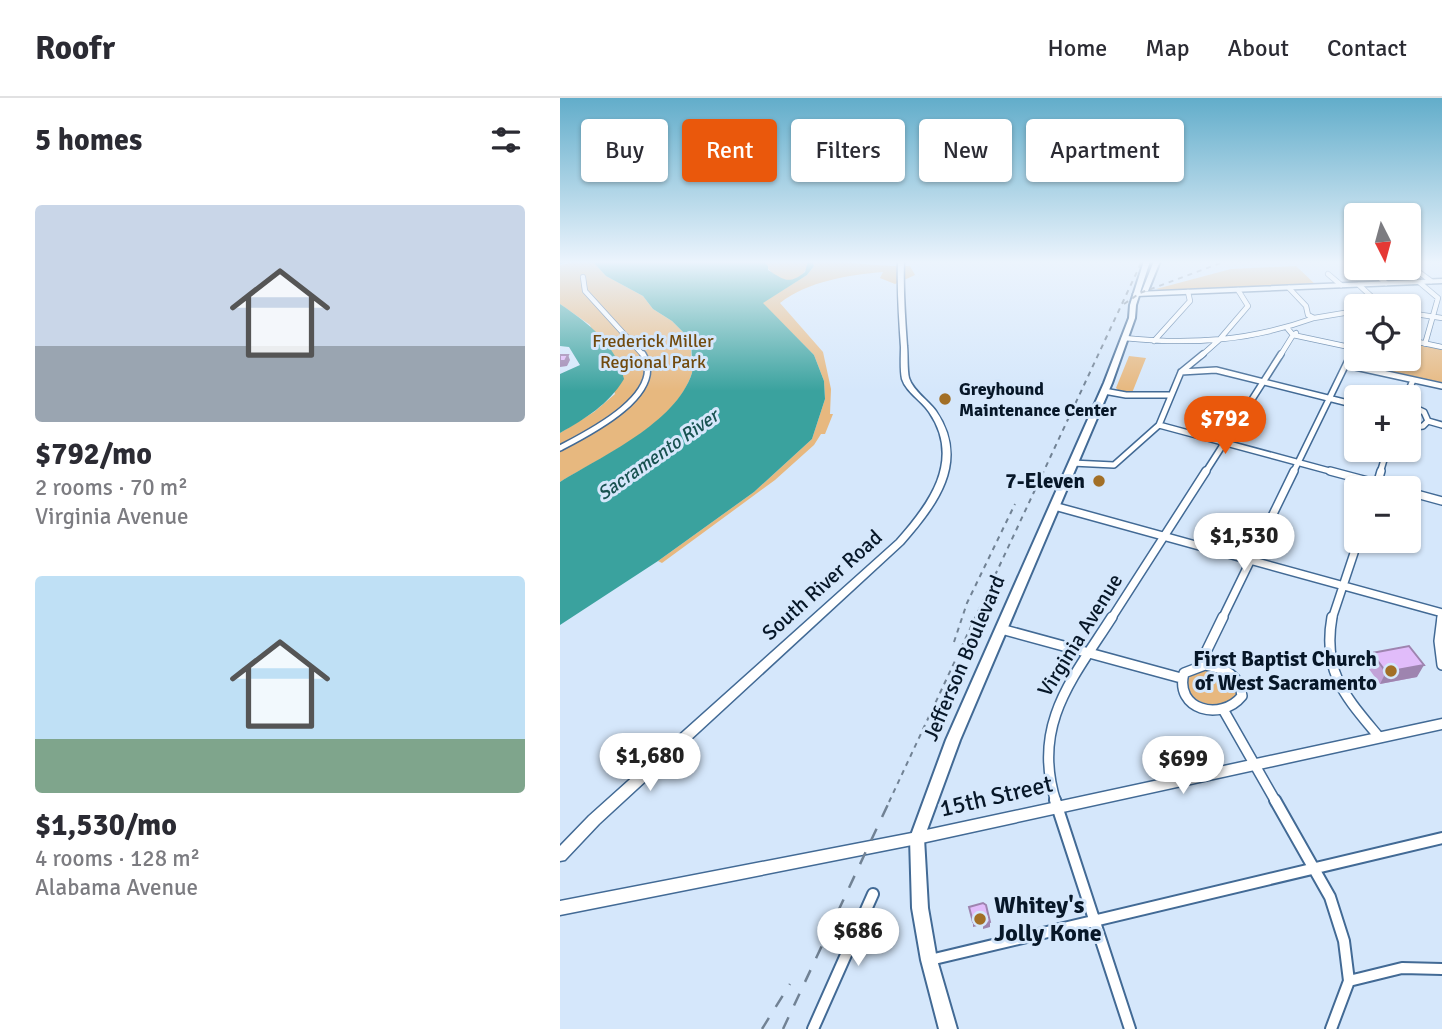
<!DOCTYPE html>
<meta charset="utf-8">
<style>
:root{--surface:#fff;--page:#f7f7f7;--text:#2b2b33;--muted:#7c7c81;--line:#e1e1e2;--accent:#ea580c}
body{margin:0;font-family:Signika,sans-serif;background:var(--page);color:var(--text);height:100vh;display:flex;flex-direction:column;font-size:26px;white-space:nowrap}
*{box-sizing:border-box;margin:0}
p{font-size:23px;color:var(--muted)}
.icon{flex:none;width:38px;height:38px;fill:none;stroke:currentColor;stroke-width:2;stroke-linecap:round;stroke-linejoin:round}
.map{position:relative;flex:1;overflow:hidden}
.details{display:flex;flex-direction:column;background:var(--surface);width:560px}
.details>*{flex:none}
.banner{position:absolute;left:21px;top:21px;width:665px;height:63px;display:flex;gap:14px}
.needle{width:46px;rotate:174deg}
.buttons{position:absolute;left:784px;top:105px;display:grid;gap:14px}
.buttons a{display:grid;place-items:center;width:77px;height:77px;border-radius:7px;background:var(--surface);box-shadow:0 2px 5px #0004;font-size:35px}
.price{position:absolute;translate:-50% -60px;padding:0 16px;border-radius:24px;background:#fff;color:#222;font-size:23px;line-height:46px;filter:drop-shadow(0 2px 4px #0008)}
.price::after{content:'';position:absolute;left:50%;top:42px;width:21px;height:16px;margin-left:-10px;background:inherit;clip-path:polygon(0 0,100% 0,50% 100%)}
.price.active{background:var(--accent);color:#fff}
ul{padding:0;list-style:none}
li{display:grid;align-content:center;gap:14px;height:371px;padding:0 35px}
li span{display:grid;place-items:center;height:217px;border-radius:7px;color:#555}
li>.icon{margin-inline-start:auto}
span .icon{width:126px;height:126px;fill:#fffc;stroke-width:1}
li b{font-size:30px}
h2{display:flex;justify-content:space-between;align-items:center;height:84px;padding:0 35px;font-size:30px}
.chip{padding:0 24px;border-radius:7px;background:var(--surface);box-shadow:0 2px 5px #0004;font-size:24px;line-height:63px}
.chip.active{background:var(--accent);color:#fff}
header{display:flex;align-items:center;gap:42px;box-sizing:border-box;height:98px;padding:0 35px;background:var(--surface);border-bottom:2px solid var(--line)}
header strong{font-size:33px}
nav{display:flex;gap:38px;margin-inline-start:auto;font-size:24px}
main{display:flex;flex:1;min-height:0}
.map>svg:first-child{display:block}
</style>
<header>
<strong>Roofr</strong>
<nav><a>Home</a><a>Map</a><a>About</a><a>Contact</a></nav>
</header>
<main>
<section class="details">
<h2>5 homes<svg class="icon" aria-label="filters" viewBox="0 0 24 24"><path d="M4 7h16M4 17h16"/><circle cx="9" cy="7" r="2"/><circle cx="15" cy="17" r="2"/></svg></h2>
<ul>
<li><span style="background:linear-gradient(#c9d6e8 65%,#9aa5b1 0)"><svg class="icon" aria-label="home" viewBox="0 0 24 24"><path d="M3 11l9-7 9 7M6 9v11h12V9"/></svg></span><div><b>$792/mo</b><p>2 rooms · 70 m²</p><p>Virginia Avenue</p></div></li>
<li><span style="background:linear-gradient(#bfe0f5 75%,#7fa58c 0)"><svg class="icon" aria-label="home" viewBox="0 0 24 24"><path d="M3 11l9-7 9 7M6 9v11h12V9"/></svg></span><div><b>$1,530/mo</b><p>4 rooms · 128 m²</p><p>Alabama Avenue</p></div></li>
</ul>
</section>
<div class="map">
<svg width="882" height="931" viewBox="0 0 882 931">
<rect width="100%" height="100%" fill="#d5e7fb"/>
<path fill="#e7b87f" d="M19,163l15,2 12,13 37,20 10,13 19,12 20,20c-3,12 2,24 0,32 -16,51 -89,83 -132,109v-49l34,-21 21,-18 -25,-69 -30,-21v-39z
M203,163h45v4c-10,25 -35,16 -45,-4z
M252,163c34,0 66,6 98,5l5,9 -20,9 -15,-6 3,-6c-34,3 -75,9 -103,31l43,49 8,37 -1,25h3l-8,20h-4l-7,11 -39,35 -113,83 -4,-2 96,-69 58,-53 13,-40 -1,-18 -10,-26 -52,-52 45,-28 7,-9z
M736,168l20,19 -149,6 -11,-2 75,-20z
M849,244l33,7v35l-90,-21 4,-10v6h53z
M569,258l17,2 -14,35 -12,-1 -4,-4z
M645,571c15,3 31,7 31,25 -10,18 -33,12 -45,1 -9,-16 0,-22 14,-26z"/>
<path fill="#3aa29e" d="M0,163h203l5,5v4c16,10 21,15 37,2l3,-11h4l2,5 -7,9 -44,28 51,52 10,26 1,18 -13,40 -58,53 -96,69 -98,64v-143c42,-26 116,-59 132,-109 2,-8 -2,-21 0,-32l-20,-20 -19,-12 -10,-13 -37,-20 -12,-13 -20,-2 -14,3z
M0,206c28,19 56,40 64,75 -15,25 -39,40 -64,54v-59l20,-9 -11,-18 -9,-1z"/>
<g fill="none" stroke-linecap="round" stroke-linejoin="round">
<defs>
<path id="street-far4" d="M856,172l15,11
M812,174l14,11
M768,176l13,11
M23,179l2,14 59,65
M859,184l19,16 -13,46
M799,187l14,13 1,8
M849,215l33,5
M754,220l42,-7
M736,235l-3,2 61,13
M564,240c67,7 126,3 190,-20l-6,-3 -2,-9 -17,-18
M849,242l33,7
M594,243l36,-40 -2,-9
M641,258l18,-16 29,-34 -10,-16
M720,258l13,-21 -5,-6
M790,258l6,-13"/>
<path id="street-far3" d="M786,267l96,21
M621,274l35,-2 140,35
M544,293l22,4h43
M846,299l7,-17
M849,307l15,7 4,9
M868,323l14,4
M599,327l178,48
M849,330l14,-2 5,-5
M0,350c29,-15 107,-54 83,-94
M512,365l42,2 45,-40 22,-53 22,-18
M645,375l76,-119
M733,375l58,-119
M820,375l7,-23"/>
<path id="street-far2" d="M770,373l64,17
M816,390l5,-17
M849,394l33,9
M494,408l388,107
M551,521l95,-148
M662,521l72,-148
M772,521l26,-78
M881,521l1,-6"/>
<path id="street-far1" d="M772,519c-10,56 14,80 47,120
M882,519l-3,24 3,24
M441,531l180,49
M645,567v-11l18,-37
M645,567c19,3 35,10 37,31 -21,26 -68,14 -58,-23z
M664,613l52,91
M496,704c-25,-77 17,-124 56,-185"/>
<path id="street" d="M495,702l75,229
M715,702l55,97 14,44 5,40 -18,48
M370,862l512,-122
M789,883l53,-13 40,1
M253,931l60,-135"/>
<path id="secondary" d="M338,163h6c-1,29 1,57 3,85 1,10 0,23 2,32 4,13 20,23 27,33 35,51 0,95 -33,133l-304,280 -34,36 -5,1v-15l29,-30 308,-276c32,-36 65,-80 32,-128 -7,-11 -23,-20 -27,-33 -2,-10 -1,-23 -1,-32 -2,-29 -4,-57 -3,-86z
M882,181v4l-306,13 -3,-2 3,-2z
M882,621v10l-525,115 -357,71v-14l357,-69z"/>
<path id="primary" d="M584,163h6l-14,44 -1,13 -23,65 -152,357 -36,98 4,70 9,52 20,69h-18l-18,-69 -9,-52 -2,-70 36,-98 158,-357 25,-65 1,-13z
M594,163h6l-12,30 -5,1 -1,-1z"/>
</defs>
<use href="#street-far4" stroke="#426a95" stroke-width="6"/>
<use href="#street-far3" stroke="#426a95" stroke-width="8"/>
<use href="#street-far2" stroke="#426a95" stroke-width="10"/>
<use href="#street-far1" stroke="#426a95" stroke-width="12"/>
<use href="#street" stroke="#426a95" stroke-width="14"/>
<use href="#secondary" stroke="#426a95" stroke-width="3"/>
<use href="#primary" stroke="#426a95" stroke-width="4"/>
<use href="#street-far4" stroke="#fff" stroke-width="4.5"/>
<use href="#street-far3" stroke="#fff" stroke-width="5"/>
<use href="#street-far2" stroke="#fff" stroke-width="7"/>
<use href="#street-far1" stroke="#fff" stroke-width="9"/>
<use href="#street" stroke="#fff" stroke-width="10"/>
<use href="#secondary" fill="#fff" fill-rule="evenodd"/>
<use href="#primary" fill="#fff" fill-rule="evenodd"/>
<path stroke="#718294" stroke-width="2" stroke-dasharray="5 5" stroke-linecap="butt" d="M564,206l16,-11 86,-32
M394,544l13,-39 48,-99
M329,704l253,-541"/>
<path stroke="#718294" stroke-width="2.5" stroke-dasharray="13 13" stroke-linecap="butt" d="M202,931l28,-45
M223,931l107,-229"/>
</g>
<path fill="#c2a2d7" d="M812,555l45,24 -37,7 -14,-19z"/>
<path fill="#9e84af" d="M8,257l2,5 -3,6 -7,1v-6z
M864,567l-7,12 -37,7 6,-12z
M422,821v6l-9,2v-5z
M430,824v5l-7,2v-6z"/>
<path fill="#e1bcfa" stroke="#9e84af" stroke-width="2" d="M0,257h8l-3,6h-5z
M849,548l15,19 -38,7 -14,-19z
M423,805l3,2 4,17 -7,1 -1,-4 -9,3 -4,-15z"/>
<linearGradient id="sky" x2="0" y2="1"><stop stop-color="#62adca"/><stop offset="0.56" stop-color="#ecf4fd"/><stop offset="1" stop-color="#ecf4fd" stop-opacity="0"/></linearGradient>
<rect width="882" height="293" fill="url(#sky)"/>
<g fill="#a26f26" stroke="#d5e7fb" stroke-width="2.5">
<circle cx="385" cy="301" r="7"/>
<circle cx="539" cy="383" r="7"/>
<circle cx="831" cy="573" r="7"/>
<circle cx="420" cy="821" r="7"/>
</g>
<g text-anchor="middle" dominant-baseline="central" stroke-width="6" stroke-linejoin="round" paint-order="stroke">
<g font-size="18" fill="#714a0e" stroke="#d5e7fb">
<text x="93" y="243">Frederick Miller<tspan x="93" dy="21">Regional Park</tspan></text>
</g>
<g font-size="18" font-weight="bold" fill="#071728" stroke="#d5e7fb" text-anchor="start">
<text x="399" y="291">Greyhound<tspan x="399" dy="21">Maintenance Center</tspan></text>
</g>
<g font-size="19" font-style="italic" fill="#185250" stroke="#d5e7fb">
<text transform="translate(98 357) rotate(-35)">Sacramento River</text>
</g>
<g font-size="21" font-weight="bold" fill="#071728" stroke="#d5e7fb" text-anchor="end">
<text x="525" y="383">7-Eleven</text>
<text x="817" y="561">First Baptist Church<tspan x="817" dy="24">of West Sacramento</tspan></text>
</g>
<g font-size="21" fill="#071728" stroke="#d5e7fb">
<text transform="translate(262 487) rotate(-42)">South River Road</text>
<text transform="translate(520 537) rotate(-58)">Virginia Avenue</text>
<text transform="translate(404 560) rotate(-67)">Jefferson Boulevard</text>
</g>
<g font-size="24" fill="#071728" stroke="#d5e7fb">
<text transform="translate(436 698) rotate(-13)">15th Street</text>
</g>
<g font-size="24" font-weight="bold" fill="#071728" stroke="#d5e7fb" text-anchor="start">
<text x="434" y="807">Whitey's<tspan x="434" dy="28">Jolly Kone</tspan></text>
</g>
</g>
</svg>
<div class="buttons">
<a><svg class="needle" viewBox="-14 -14 28 28"><path d="M0-13l5 13h-10z" fill="#e53935"/><path d="M0 13l5-13h-10z" fill="#7c7c81"/></svg></a>
<a><svg class="icon" aria-label="locate" viewBox="0 0 24 24"><circle cx="12" cy="12" r="6"/><path d="M12 2v4M12 18v4M2 12h4M18 12h4"/></svg></a>
<a>+</a>
<a>−</a>
</div>
<b class="price active" style="left:665px;top:358px">$792</b>
<b class="price" style="left:684px;top:475px">$1,530</b>
<b class="price" style="left:90px;top:695px">$1,680</b>
<b class="price" style="left:623px;top:698px">$699</b>
<b class="price" style="left:298px;top:870px">$686</b>
<div class="banner">
<a class="chip">Buy</a>
<a class="chip active">Rent</a>
<a class="chip">Filters</a>
<a class="chip">New</a>
<a class="chip">Apartment</a>
</div>
</div>
</main>
